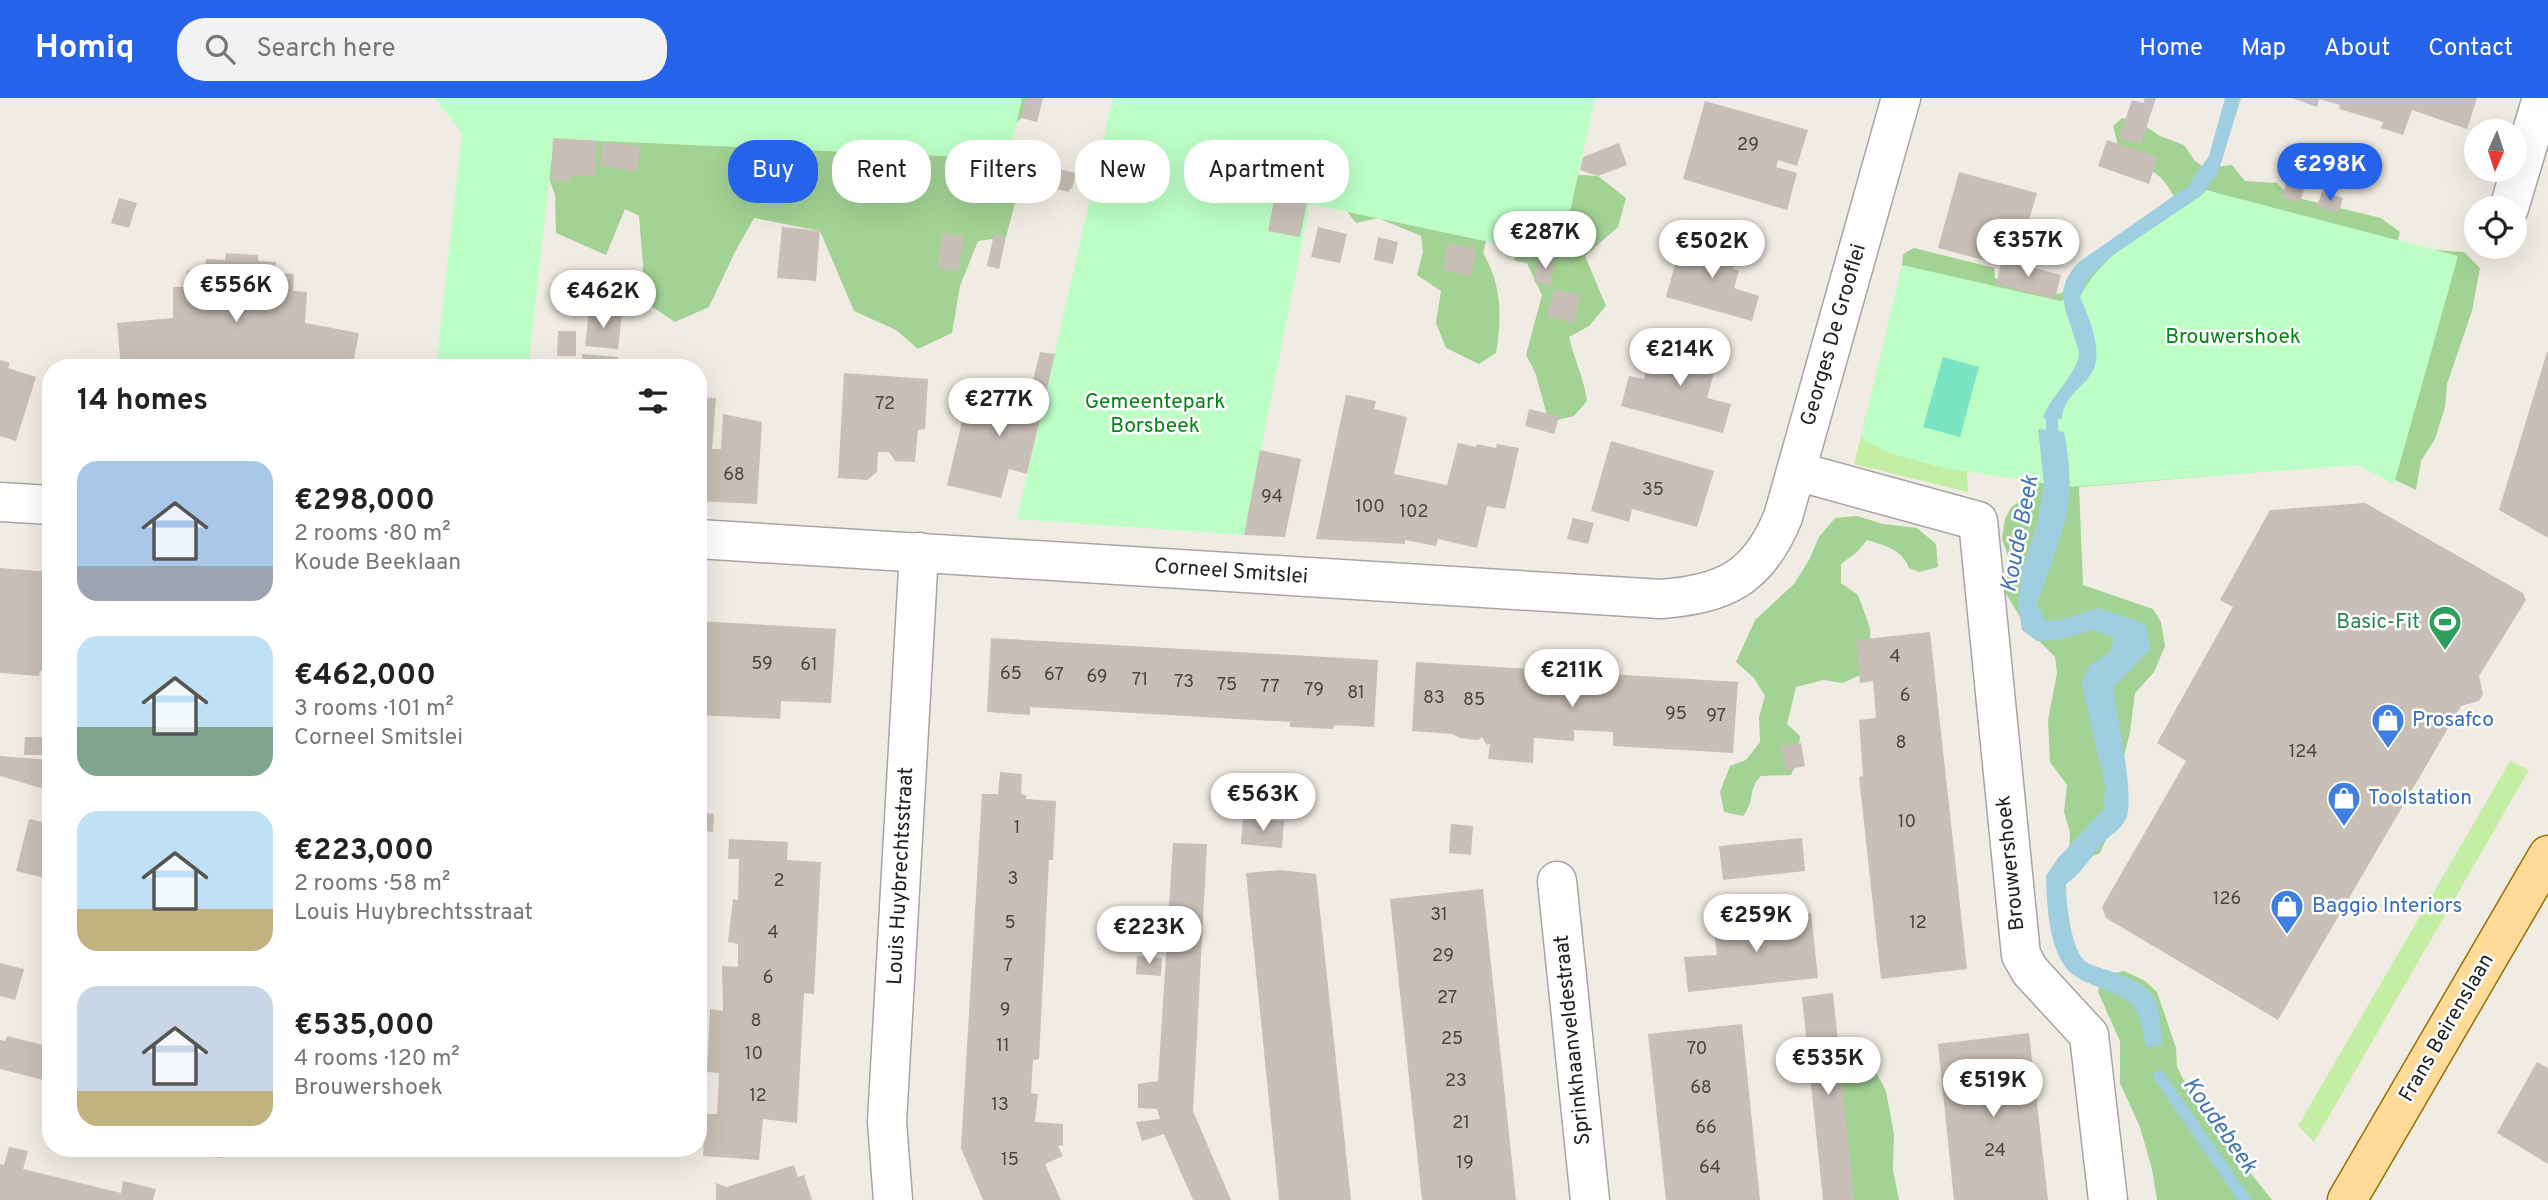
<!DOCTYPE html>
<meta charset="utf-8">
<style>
:root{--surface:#fff;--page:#f2f2f2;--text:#222;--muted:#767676;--accent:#2563eb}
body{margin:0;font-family:Overpass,sans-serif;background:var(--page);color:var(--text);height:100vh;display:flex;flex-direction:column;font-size:26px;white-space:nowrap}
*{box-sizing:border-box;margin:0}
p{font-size:23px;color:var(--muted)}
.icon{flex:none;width:38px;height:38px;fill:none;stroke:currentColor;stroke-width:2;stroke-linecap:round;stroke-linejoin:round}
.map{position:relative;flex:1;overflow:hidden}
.panel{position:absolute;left:42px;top:261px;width:665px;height:798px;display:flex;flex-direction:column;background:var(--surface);border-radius:28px;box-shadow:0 7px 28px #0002}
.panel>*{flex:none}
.top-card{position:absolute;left:728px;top:42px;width:665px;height:63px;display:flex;gap:14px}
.needle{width:46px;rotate:183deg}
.buttons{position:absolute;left:2464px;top:21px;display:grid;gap:14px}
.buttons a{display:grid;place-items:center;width:63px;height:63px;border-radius:50%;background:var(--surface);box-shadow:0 7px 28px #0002;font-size:35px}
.price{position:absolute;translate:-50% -60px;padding:0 16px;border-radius:24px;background:#fff;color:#222;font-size:23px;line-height:46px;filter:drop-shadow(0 2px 4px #0008)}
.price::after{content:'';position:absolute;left:50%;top:42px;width:21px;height:16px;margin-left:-10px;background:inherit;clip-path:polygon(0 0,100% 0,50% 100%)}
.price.on{background:var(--accent);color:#fff}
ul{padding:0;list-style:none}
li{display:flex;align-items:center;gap:21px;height:175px;padding:0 35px}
li span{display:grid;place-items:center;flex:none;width:196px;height:140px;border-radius:21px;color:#555}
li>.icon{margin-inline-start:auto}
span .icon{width:84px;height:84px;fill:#fffc;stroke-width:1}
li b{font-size:30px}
h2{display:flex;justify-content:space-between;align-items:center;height:84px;padding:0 35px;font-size:30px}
.pill{padding:0 24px;border-radius:28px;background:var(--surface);box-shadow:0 7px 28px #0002;font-size:24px;line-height:63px}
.pill.on{background:var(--accent);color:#fff}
header{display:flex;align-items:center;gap:42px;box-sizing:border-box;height:98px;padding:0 35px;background:var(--accent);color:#fff}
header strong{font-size:33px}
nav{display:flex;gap:38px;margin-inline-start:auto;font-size:24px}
.search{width:490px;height:63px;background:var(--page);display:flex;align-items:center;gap:18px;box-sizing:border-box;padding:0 24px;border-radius:28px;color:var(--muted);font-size:26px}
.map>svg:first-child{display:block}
</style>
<header>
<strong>Homiq</strong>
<div class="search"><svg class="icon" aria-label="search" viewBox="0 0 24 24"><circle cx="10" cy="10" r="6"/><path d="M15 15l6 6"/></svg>Search here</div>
<nav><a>Home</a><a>Map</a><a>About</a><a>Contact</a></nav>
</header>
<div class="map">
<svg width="2548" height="1102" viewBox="0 0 2548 1102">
<rect width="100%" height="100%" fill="#f0ece3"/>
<path fill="#c4eea4" d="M1866,318l100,38 2,38 -114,-28z
M2510,663l19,9 -215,372 -16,-16z"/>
<path fill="#a2d294" d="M536,0h507l-39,36v41l11,28 -9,34 -28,4 -18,45 -8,47 -34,16 -22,-19 -42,-19 -34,-80 -66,-13 -19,34 -26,55 -34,15 -33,-22 1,-36 -4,-48 -14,-7 -19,46 -50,-22 -1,-38 -21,-58z
M2122,20l17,4 21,14 24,9 11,16 10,7 27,-3 13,16 32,2 13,13 91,22 19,14 -4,15 19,18 21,-15 28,2 16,16 -8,43 -25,73 -2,23 -10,32 -14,22 -5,29 -60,-29 -96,11 -181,15 4,98 70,24 8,13 4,24 -11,26 -19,21 -5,39 -11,44 1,33 -20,44 -16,7 -15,-9 1,-19 -6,-20 3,-27 -17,-23 -2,-42 9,-47 -2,-16 -27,-27 -23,-38 4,-33 -7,-20 3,-20 6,-12 11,-7 5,-21 -126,-195 2,-30 11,-6 80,20 1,10 54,17 13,-2 10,-20 110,-57c-15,-39 -22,-44 -61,-59l-8,-31z
M1514,73l84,5 28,22 -8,29 -33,29 21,50 -17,20 -20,11c5,22 15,41 18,64l-13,15 -25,6 -14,-50 -9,-17 16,-60 -15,-32 -12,-2 -10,-33 -16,3 -6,22c19,32 19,64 13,100l-17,11 -33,-16 -10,-25 5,-32 -24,-16 6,-23 -2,-16 -43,-18 -22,5 -21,-27z
M1857,418l26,8 34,4 19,16 2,23 -19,5 -10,-4c-6,-18 -25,-23 -42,-28l-10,12 -16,12v19l17,12 12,33 1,42 -28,13 -20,-3 -27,7 -9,37 13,12 -3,26 -6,13 -30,1c-14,14 -5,24 -18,40l-19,-4 -4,-20 10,-26 16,-6 14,-18 -1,-25 6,-21 -11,-18 -18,-16 19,-42 39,-36 15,-24 10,-23 16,-19z
M2124,873l21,10 12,11 19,56 1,19 20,39 75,94h-115l-5,-31 -12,-42 -20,-44v-42l-22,-49 2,-10 6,-7z
M1867,957l19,36 8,43 -1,36 6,30h-60l-9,-126z"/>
<path fill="#bcfec6" d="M434,0h588l-13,61 -455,-20 -26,229 -92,-1 26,-234z
M1113,0h482l-35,159 -250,-53 -66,331 -227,-16z
M2206,92l252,66 -64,228 -36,-19 -289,22 -126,-19 -50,-14 -24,-11 -8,-6 41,-172 158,36 20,-4c21,-45 81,-75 122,-102z"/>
<path fill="#7ae5c3" d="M1943,259l36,10 -19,70 -37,-10z"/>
<path fill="#9fcee1" d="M2225,0h16l-23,75 -16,22 -89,60 -26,25 -7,17c8,19 21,47 15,68 -5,20 -32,28 -33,54l-19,-1c6,-21 37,-47 36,-66 -1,-5 -4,-11 -5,-16 -10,-31 -20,-48 5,-74l109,-76 21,-30z
M2038,331l26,3c4,20 7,45 5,66 -3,31 -22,76 -32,106l9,17 15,-1 37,-12 48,16 4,25 -37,39c4,28 21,104 14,128 -5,15 -20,20 -29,32 -10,14 -18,26 -32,36 0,17 5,66 19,77 6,5 17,7 25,10 48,17 49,25 52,74l-16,2c-3,-12 -5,-27 -10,-37 -13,-22 -58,-22 -72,-45 -16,-25 -17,-60 -18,-89l12,-18 46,-49 1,-24 -24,-104 10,-17 18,-11 6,-15 -22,-8 -36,10 -20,1 -15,-11 -4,-25 4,-35 15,-46 7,-39z"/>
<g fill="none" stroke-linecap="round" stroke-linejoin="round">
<path stroke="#9fcee1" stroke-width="12" d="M2052,347v-27l7,-13
M2159,978l86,124"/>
</g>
<path fill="#c8bfb6" d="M1026,0h17l-6,24 -16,-4z
M2145,0h11l-15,46 -22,-6 13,-38 11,3z
M2292,0h185l-10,31 -55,-19 -9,25 -22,-7 2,-6 -44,-13 1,-4 -21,-6 -2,8z
M1705,3l103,29 -11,36 -19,-6 -2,7 21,6 -10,37 -104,-31z
M553,40l44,3 -2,36 -24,-2 -1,7 -19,-1z
M2107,42l51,17 -9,27 -51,-18z
M603,44l37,4 -3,26 -37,-6z
M1619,45l8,22 -29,11 -18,-6 3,-13z
M741,50l32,1 -2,24 -34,-1z
M1049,69l27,6 -4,16 -2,-1 -1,4 -14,-3 1,-3 -11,-3z
M1959,74l78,21 -10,34 -15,-3 -7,28 -7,-2 -3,13 -57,-15z
M1279,78l32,7 -11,54 -32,-6z
M2287,82l18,6 -5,17 -18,-6z
M2322,94l21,6 -4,15 -22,-6z
M119,100l18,5 -8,25 -18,-5z
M782,129l38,4 -4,50 -39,-3z
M1318,129l29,7 -7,29 -29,-6z
M943,135l21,3 -6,35 -21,-3z
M994,136l12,3 -7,32 -12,-3z
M1703,137l37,10 -7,24 6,2 -5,17 25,8 -7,25 -86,-24 12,-43 18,5z
M1378,139l20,5 -5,22 -19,-4z
M1448,145l28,6 -5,27 -29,-6z
M226,155l32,2v6l18,1 -1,11 19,1 -1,17 14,1 -2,31 54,10 -7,35h-231l-4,-45 56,-5v-31h12l2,-17h18l1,-11 19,1z
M1539,159l16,3 -5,26 -16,-4z
M2002,161l59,16 -6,24 -59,-15z
M590,182h15l-3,28 -15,-2z
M1554,191l27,6 -7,28 -27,-6z
M589,212l33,4 -4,35 -33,-3z
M558,233h18v25h-19z
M1681,241l39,11 -13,48 24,6 -8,29 -102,-27 8,-30 15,3 8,-29 22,6z
M1040,254l15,2 -28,120 -18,-5 -8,29 -54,-13 21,-89 55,14 2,-10 3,1z
M2547,254h1v186l-49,-28z
M582,256l36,3 -1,11 -35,-2z
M0,262l10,3 -2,5 28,9 -20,64 -16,-5z
M844,275l84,6 -3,50 -7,1 -3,32 -20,-1 -6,-9h-11l-1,20 -10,8 -29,-2z
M1346,297l30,6 -2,8 33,8 -13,57 53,11 11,-42 18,4 1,-3 19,4 1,-4 22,4 -14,61 -18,-3 -10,42 -39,-9 -2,7 -31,-6v4l-89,-5z
M698,299l18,1 -4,51h9l2,-35 39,8 -5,82 -59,-3z
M1529,311l30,7 -5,18 -29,-8z
M1611,343l103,30 -17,56 -65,-18 -3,13 -38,-11z
M1260,352l41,9 -16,78 -41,-2z
M2365,405l158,90 3,7 -47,76 4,18 -4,7 -18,5 -183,314 -172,-102 -4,-11 84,-146 -29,-18 76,-136 -13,-7 50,-90z
M1573,420l21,5 -6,21 -21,-5z
M0,470l51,4v100l-11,-1 -1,5 -39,-3z
M698,523l138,8 -5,74 -50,-2 -1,18 -82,-4z
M1930,534l37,337 -86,10 -22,-202 4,-1 -4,-56 17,-2 -3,-37 -13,2 -4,-43z
M991,540l387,22 -4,67 -40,-2 -1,4 -43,-2v-5l-260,-15v8l-43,-3z
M1416,564l322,20 -5,71 -120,-7v-14l-39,-2v11l-40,-3 -1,25 -45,-4 2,-15 -3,1 -5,-8 -4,3 -18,-2 -7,-4 -41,-3z
M25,639h24v18h-25z
M1801,645l4,23 -19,4 -5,-24z
M0,658l51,4v31l-51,-15z
M1000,674l22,2 -1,20 5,1v4l30,2 -3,59h-4l-10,199 -6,1 -2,33 7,1 -3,28 28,2v21l-5,1 5,10 -18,8 16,36h-78l-22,-52 21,-354h16z
M698,714l16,2 -1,18 -15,-2z
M1243,720l41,3 -2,27 -41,-4z
M29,721l22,5v34l-6,20 -29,-7z
M1451,726l22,2 -2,29 -22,-2z
M1802,740l3,33 -82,9 -4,-34z
M729,741l59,3 -1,18 34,2 -7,132 -10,-1 -7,130 -34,-4 -4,41 -56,-4 1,-20h-5v-22h18l2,-41 -12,-1 3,-63 13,2 -1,-45 16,1v-23l-10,-2 5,-43 5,1 1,-41h-11z
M1173,745l34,1 -14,267 38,89h-38l-29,-66 -22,7 -6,-19 24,-3 -3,-10 -19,-1v-24l20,-3z
M1281,772l35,4 35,326h-72l-33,-327z
M1483,791l33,311h-94l-32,-301z
M1811,815l7,65 -130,14 -4,-35 33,-2 -4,-32z
M1137,858l25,2 -1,18 -25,-2z
M0,865l24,6 -9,31 -15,-4z
M1833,895l21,207h-31l-21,-203z
M1742,926l18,176h-94l-18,-166z
M2029,935l19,167h-94l-16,-156z
M7,938l44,11v35l-51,-13v-29l5,1z
M2537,964l11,6v96l-51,-31z
M9,1049l19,4 -5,18 98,24 2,-12 33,8 -3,11h-153v-36l4,1z
M186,1050h37l-1,10 -36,-3z
M794,1067l4,12 6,-2 8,25h-96v-17l11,4z"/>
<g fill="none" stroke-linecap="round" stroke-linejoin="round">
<defs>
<path id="street" d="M2509,110l33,-110
M1796,373l182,50 43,434 9,16 59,64 19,165
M0,404l51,3
M698,441l963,60c64,-5 97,-21 122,-82l118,-419
M1557,783l33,319
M893,1102l-6,-78 32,-570"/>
<path id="primary" d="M2347,1102l201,-345"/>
</defs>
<use href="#street" stroke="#a5a5a5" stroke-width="41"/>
<use href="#primary" stroke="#987000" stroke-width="41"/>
<use href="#street" stroke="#fff" stroke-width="38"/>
<use href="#primary" stroke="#ffda99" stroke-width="38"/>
</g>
<defs>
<symbol id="stadium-pin" viewBox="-11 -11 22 30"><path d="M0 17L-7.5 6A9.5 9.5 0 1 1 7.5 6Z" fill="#2e9e5b" stroke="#fff"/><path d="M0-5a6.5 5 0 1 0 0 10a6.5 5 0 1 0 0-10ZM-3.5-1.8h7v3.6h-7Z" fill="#fff"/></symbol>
<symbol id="shop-pin" viewBox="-11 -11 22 30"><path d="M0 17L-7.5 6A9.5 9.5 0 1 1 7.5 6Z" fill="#3f7fe0" stroke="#fff"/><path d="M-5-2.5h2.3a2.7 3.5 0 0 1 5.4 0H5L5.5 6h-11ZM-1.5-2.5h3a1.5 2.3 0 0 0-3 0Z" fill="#fff"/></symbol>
</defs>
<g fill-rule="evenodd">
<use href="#stadium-pin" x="2426" y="505" width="38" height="52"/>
<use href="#shop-pin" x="2369" y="603" width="38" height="52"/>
<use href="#shop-pin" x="2325" y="681" width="38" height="52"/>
<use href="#shop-pin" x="2268" y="789" width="38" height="52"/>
</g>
<g text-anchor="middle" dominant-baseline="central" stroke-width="5" stroke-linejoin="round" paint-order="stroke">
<g font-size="18" fill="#484644">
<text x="1748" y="47">29</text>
<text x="885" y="306">72</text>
<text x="734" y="377">68</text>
<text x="1653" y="392">35</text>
<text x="1272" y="399">94</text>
<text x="1370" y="409">100</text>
<text x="1414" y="414">102</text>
<text x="1895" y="559">4</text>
<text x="762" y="566">59</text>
<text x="809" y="567">61</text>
<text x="1011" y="576">65</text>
<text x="1054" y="577">67</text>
<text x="1097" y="579">69</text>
<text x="1140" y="582">71</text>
<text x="1184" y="584">73</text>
<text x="1227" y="587">75</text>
<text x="1270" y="589">77</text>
<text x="1314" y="592">79</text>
<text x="1356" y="595">81</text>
<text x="1905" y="598">6</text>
<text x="1434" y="600">83</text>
<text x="1474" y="602">85</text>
<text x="1676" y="616">95</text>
<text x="1716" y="618">97</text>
<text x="1901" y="645">8</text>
<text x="2303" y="654">124</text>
<text x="1907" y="724">10</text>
<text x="1017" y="730">1</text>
<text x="1013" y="781">3</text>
<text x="779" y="783">2</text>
<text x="2227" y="801">126</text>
<text x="1439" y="817">31</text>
<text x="1010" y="825">5</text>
<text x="1918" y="825">12</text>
<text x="773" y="835">4</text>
<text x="1443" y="858">29</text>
<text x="1008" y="868">7</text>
<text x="768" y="880">6</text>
<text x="1447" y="900">27</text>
<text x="1005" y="912">9</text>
<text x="756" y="923">8</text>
<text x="1452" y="941">25</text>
<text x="1003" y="948">11</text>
<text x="1697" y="951">70</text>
<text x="754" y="956">10</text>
<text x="1456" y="983">23</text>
<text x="1701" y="990">68</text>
<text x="758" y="998">12</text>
<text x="1000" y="1007">13</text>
<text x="1461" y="1025">21</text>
<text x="1706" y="1030">66</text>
<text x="1995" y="1053">24</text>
<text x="1010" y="1062">15</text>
<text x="1465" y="1065">19</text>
<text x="1710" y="1070">64</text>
</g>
<g font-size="21" fill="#1e1e1e" stroke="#fff">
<text transform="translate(1834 237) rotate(-74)">Georges De Grooflei</text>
<text transform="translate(1231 474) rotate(4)">Corneel Smitslei</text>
<text transform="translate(2011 765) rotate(-96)">Brouwershoek</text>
<text transform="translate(901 778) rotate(-87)">Louis Huybrechtsstraat</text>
<text transform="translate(2447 930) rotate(-60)">Frans Beirenslaan</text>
<text transform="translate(1573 942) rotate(-96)">Sprinkhaanveldestraat</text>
</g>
<g font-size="21" fill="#038516" stroke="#fff">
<text x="2233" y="239">Brouwershoek</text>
<text x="1155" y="304">Gemeentepark<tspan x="1155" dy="24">Borsbeek</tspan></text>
</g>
<g font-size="21" fill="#27864d" stroke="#fff" text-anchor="end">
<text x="2420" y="524">Basic-Fit</text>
</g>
<g font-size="21" fill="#366cbe" stroke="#fff" text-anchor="start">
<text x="2412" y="622">Prosafco</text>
<text x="2368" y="700">Toolstation</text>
<text x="2312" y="808">Baggio Interiors</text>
</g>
<g font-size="23" font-style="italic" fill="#4274b5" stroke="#fff">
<text transform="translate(2021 436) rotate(-79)">Koude Beek</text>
<text transform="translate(2219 1028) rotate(55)">Koudebeek</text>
</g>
</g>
</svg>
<div class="buttons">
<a><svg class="needle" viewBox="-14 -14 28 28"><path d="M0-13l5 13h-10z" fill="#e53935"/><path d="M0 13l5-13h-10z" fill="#767676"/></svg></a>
<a><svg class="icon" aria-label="locate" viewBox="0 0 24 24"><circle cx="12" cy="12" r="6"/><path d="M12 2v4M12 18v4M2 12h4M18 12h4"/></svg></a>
</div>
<b class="price on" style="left:2330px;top:105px">€298K</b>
<b class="price" style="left:1545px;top:173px">€287K</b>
<b class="price" style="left:2028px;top:181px">€357K</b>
<b class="price" style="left:1712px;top:182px">€502K</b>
<b class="price" style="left:236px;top:226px">€556K</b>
<b class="price" style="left:603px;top:232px">€462K</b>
<b class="price" style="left:1680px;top:290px">€214K</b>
<b class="price" style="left:999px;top:340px">€277K</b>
<b class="price" style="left:1572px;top:611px">€211K</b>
<b class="price" style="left:1263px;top:735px">€563K</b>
<b class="price" style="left:1756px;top:856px">€259K</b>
<b class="price" style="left:1149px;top:868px">€223K</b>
<b class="price" style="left:1828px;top:999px">€535K</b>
<b class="price" style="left:1993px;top:1021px">€519K</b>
<div class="top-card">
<a class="pill on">Buy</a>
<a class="pill">Rent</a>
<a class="pill">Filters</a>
<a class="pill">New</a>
<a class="pill">Apartment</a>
</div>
<section class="panel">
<h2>14 homes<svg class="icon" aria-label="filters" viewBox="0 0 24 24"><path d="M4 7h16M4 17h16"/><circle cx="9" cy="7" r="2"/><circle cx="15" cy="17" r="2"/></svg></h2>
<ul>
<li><span style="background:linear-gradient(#a9c7e8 75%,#9aa5b1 0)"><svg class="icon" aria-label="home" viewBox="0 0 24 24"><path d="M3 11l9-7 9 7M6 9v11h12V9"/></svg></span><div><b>€298,000</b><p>2 rooms · 80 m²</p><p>Koude Beeklaan</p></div></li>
<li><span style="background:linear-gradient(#bfe0f5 65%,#7fa58c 0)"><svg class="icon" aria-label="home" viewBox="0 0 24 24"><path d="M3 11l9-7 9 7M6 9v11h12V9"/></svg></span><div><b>€462,000</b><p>3 rooms · 101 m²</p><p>Corneel Smitslei</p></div></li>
<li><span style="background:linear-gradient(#bfe0f5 70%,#c2b280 0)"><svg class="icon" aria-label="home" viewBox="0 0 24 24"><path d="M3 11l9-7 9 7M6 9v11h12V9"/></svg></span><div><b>€223,000</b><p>2 rooms · 58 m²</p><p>Louis Huybrechtsstraat</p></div></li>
<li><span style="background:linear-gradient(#c9d6e8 75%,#c2b280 0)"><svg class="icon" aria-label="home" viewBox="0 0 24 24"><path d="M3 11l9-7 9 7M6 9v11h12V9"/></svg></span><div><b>€535,000</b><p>4 rooms · 120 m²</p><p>Brouwershoek</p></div></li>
</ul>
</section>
</div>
